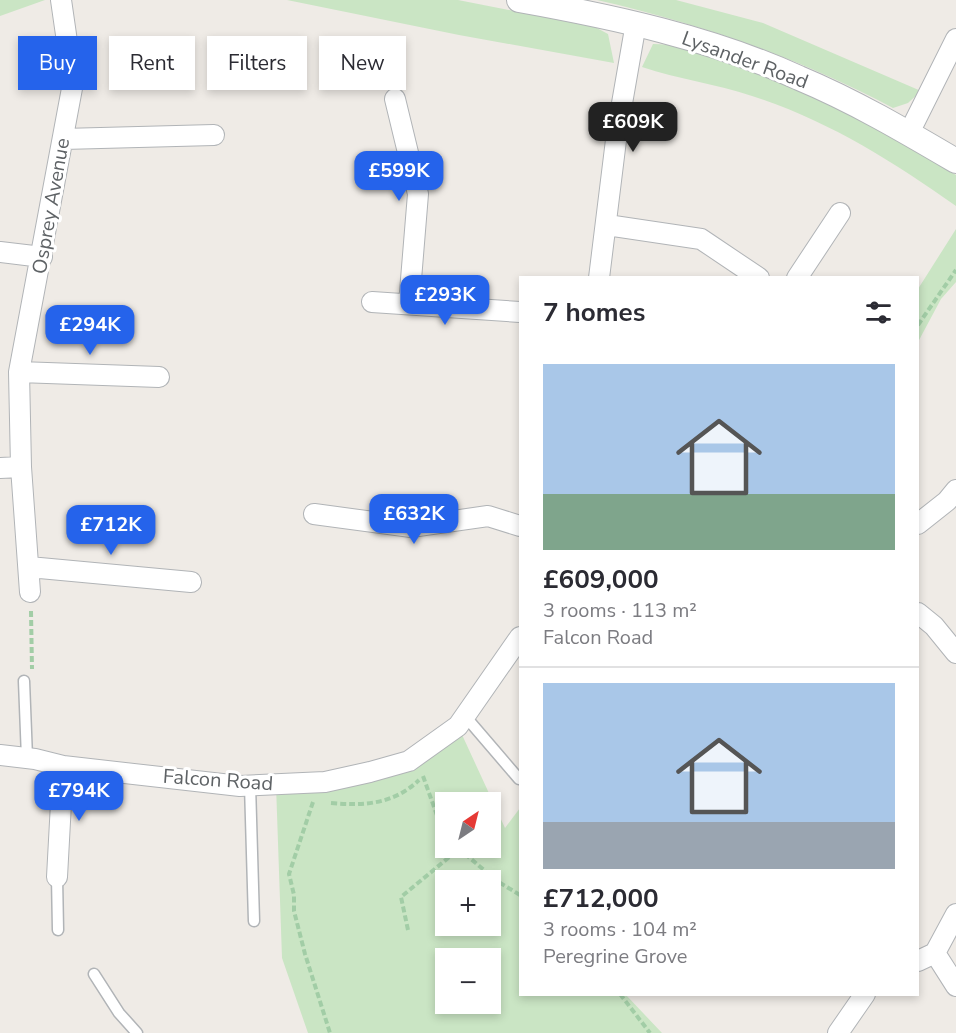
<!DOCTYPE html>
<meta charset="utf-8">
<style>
:root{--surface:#fff;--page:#f2f2f3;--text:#2b2b33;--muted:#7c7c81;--line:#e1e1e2;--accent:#2563eb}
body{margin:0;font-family:"Nunito Sans",sans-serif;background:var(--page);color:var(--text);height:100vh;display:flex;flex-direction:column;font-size:22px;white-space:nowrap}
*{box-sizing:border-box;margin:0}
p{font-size:20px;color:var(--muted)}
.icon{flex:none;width:33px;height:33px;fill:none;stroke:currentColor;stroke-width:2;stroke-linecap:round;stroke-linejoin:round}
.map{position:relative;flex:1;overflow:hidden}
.panel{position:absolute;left:519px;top:276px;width:400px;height:720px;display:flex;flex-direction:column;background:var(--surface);border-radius:0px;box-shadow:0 3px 9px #0003}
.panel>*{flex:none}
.banner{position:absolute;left:18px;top:36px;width:411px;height:54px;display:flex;gap:12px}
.needle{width:39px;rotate:35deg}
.controls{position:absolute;left:435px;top:792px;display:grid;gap:12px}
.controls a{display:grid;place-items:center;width:66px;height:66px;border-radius:0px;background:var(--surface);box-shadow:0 3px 9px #0003;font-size:30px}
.price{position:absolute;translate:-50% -51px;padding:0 14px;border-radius:12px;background:var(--accent);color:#fff;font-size:20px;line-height:39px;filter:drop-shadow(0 2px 3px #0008)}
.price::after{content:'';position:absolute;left:50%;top:36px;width:18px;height:14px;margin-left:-9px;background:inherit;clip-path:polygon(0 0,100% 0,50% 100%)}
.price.selected{background:#222;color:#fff}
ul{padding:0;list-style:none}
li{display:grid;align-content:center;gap:12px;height:318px;padding:0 24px}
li+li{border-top:2px solid var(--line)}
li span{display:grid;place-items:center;height:186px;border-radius:0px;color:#555}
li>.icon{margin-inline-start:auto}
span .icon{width:108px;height:108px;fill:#fffc;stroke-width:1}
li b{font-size:26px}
h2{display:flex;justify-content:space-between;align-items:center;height:72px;padding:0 24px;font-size:26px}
.pill{padding:0 21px;border-radius:0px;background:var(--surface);box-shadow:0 3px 9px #0003;font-size:21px;line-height:54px}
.pill.selected{background:var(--accent);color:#fff}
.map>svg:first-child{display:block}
</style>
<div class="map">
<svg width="956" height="1033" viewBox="0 0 956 1033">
<rect width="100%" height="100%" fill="#efebe6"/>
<path fill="#cae5c4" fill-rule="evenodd" d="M0,0h45l-45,16z
M287,0h171l137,27 13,7 6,29 -155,-28z
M597,0h79l87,23 158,68 -13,12 -15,5c-94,-50 -192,-84 -296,-108z
M653,44c36,0 72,16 105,29 73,30 131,60 198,102v31c-64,-45 -129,-86 -204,-110 -36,-12 -74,-17 -110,-29z
M956,229v53l-15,17 -23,43v-53z
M458,726l47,102 15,-20v186l106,1 36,38h-354l-26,-75 -6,-173 88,-12zM446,802h44v46h-44zM446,880h44v46h-44zM446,958h44v46h-44z"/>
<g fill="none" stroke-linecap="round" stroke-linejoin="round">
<defs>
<path id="service" d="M24,681l3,77
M465,716l54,63
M250,785l4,136
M57,877l1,53
M94,974l25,39 18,20"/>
<path id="minor" d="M395,99l23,95 -9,110
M909,133l47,-94
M63,139l151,-4
M607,225l94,14 58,39
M0,252l42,5
M599,278l18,-146 19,-109
M797,278l43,-65
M372,302l148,10
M19,372l140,5
M0,468l21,-1
M314,514l97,13 77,-11 32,10
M918,524l29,-23 9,-11
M29,567l162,15
M30,592l-9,-125 -2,-95 54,-289 -12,-83
M918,613l16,13 22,27
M0,755l35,4 28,7 177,20 85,-4 45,-10 39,-11 49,-35 62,-89
M57,877l6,-111
M935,953l21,-39
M918,961l17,-8 21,33
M838,1033l27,-39"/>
<path id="tertiary" d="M519,0c95,17 192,38 280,78 55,23 106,53 157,83"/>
</defs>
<use href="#service" stroke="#b1b4b7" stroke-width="13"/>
<use href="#minor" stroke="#b1b4b7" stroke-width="22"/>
<use href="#tertiary" stroke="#b1b4b7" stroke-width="26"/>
<path stroke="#a2cda6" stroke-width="4" stroke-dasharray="6 3" stroke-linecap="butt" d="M918,325l38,-55
M31,611l1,58
M423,776l16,45 7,9
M313,802l-24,72 5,21v16l11,43 25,79
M331,803c34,3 63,1 88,-23
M458,848l39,33 23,14
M408,930l-7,-33 58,-48
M620,994l30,39"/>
<use href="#service" stroke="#fff" stroke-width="10"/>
<use href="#minor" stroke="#fff" stroke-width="20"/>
<use href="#tertiary" stroke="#fff" stroke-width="24"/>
</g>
<g text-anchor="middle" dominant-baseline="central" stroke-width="6" stroke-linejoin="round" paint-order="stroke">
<g font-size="20" fill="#5e6265" stroke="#fff">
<text transform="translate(745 60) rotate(20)">Lysander Road</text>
<text transform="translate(51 206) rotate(-80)">Osprey Avenue</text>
<text transform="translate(218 780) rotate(4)">Falcon Road</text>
</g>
</g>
</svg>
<div class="controls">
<a><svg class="needle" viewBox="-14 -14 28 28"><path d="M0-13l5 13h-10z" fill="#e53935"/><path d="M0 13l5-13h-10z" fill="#7c7c81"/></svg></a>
<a>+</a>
<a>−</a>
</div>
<b class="price selected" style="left:633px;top:153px">£609K</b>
<b class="price" style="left:399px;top:202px">£599K</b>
<b class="price" style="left:445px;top:326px">£293K</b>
<b class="price" style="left:90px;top:356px">£294K</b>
<b class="price" style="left:414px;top:545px">£632K</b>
<b class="price" style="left:111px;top:556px">£712K</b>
<b class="price" style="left:79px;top:822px">£794K</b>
<div class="banner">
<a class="pill selected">Buy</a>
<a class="pill">Rent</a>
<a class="pill">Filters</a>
<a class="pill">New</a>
</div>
<section class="panel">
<h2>7 homes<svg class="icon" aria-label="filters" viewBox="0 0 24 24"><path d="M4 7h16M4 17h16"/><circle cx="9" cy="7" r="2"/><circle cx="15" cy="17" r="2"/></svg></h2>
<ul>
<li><span style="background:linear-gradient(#a9c7e8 70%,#7fa58c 0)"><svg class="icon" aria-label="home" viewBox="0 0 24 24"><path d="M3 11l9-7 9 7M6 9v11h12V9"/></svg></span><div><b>£609,000</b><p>3 rooms · 113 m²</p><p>Falcon Road</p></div></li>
<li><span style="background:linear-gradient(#a9c7e8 75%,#9aa5b1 0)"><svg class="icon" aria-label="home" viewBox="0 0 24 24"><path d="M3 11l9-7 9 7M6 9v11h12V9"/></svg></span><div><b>£712,000</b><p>3 rooms · 104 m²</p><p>Peregrine Grove</p></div></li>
</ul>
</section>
</div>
